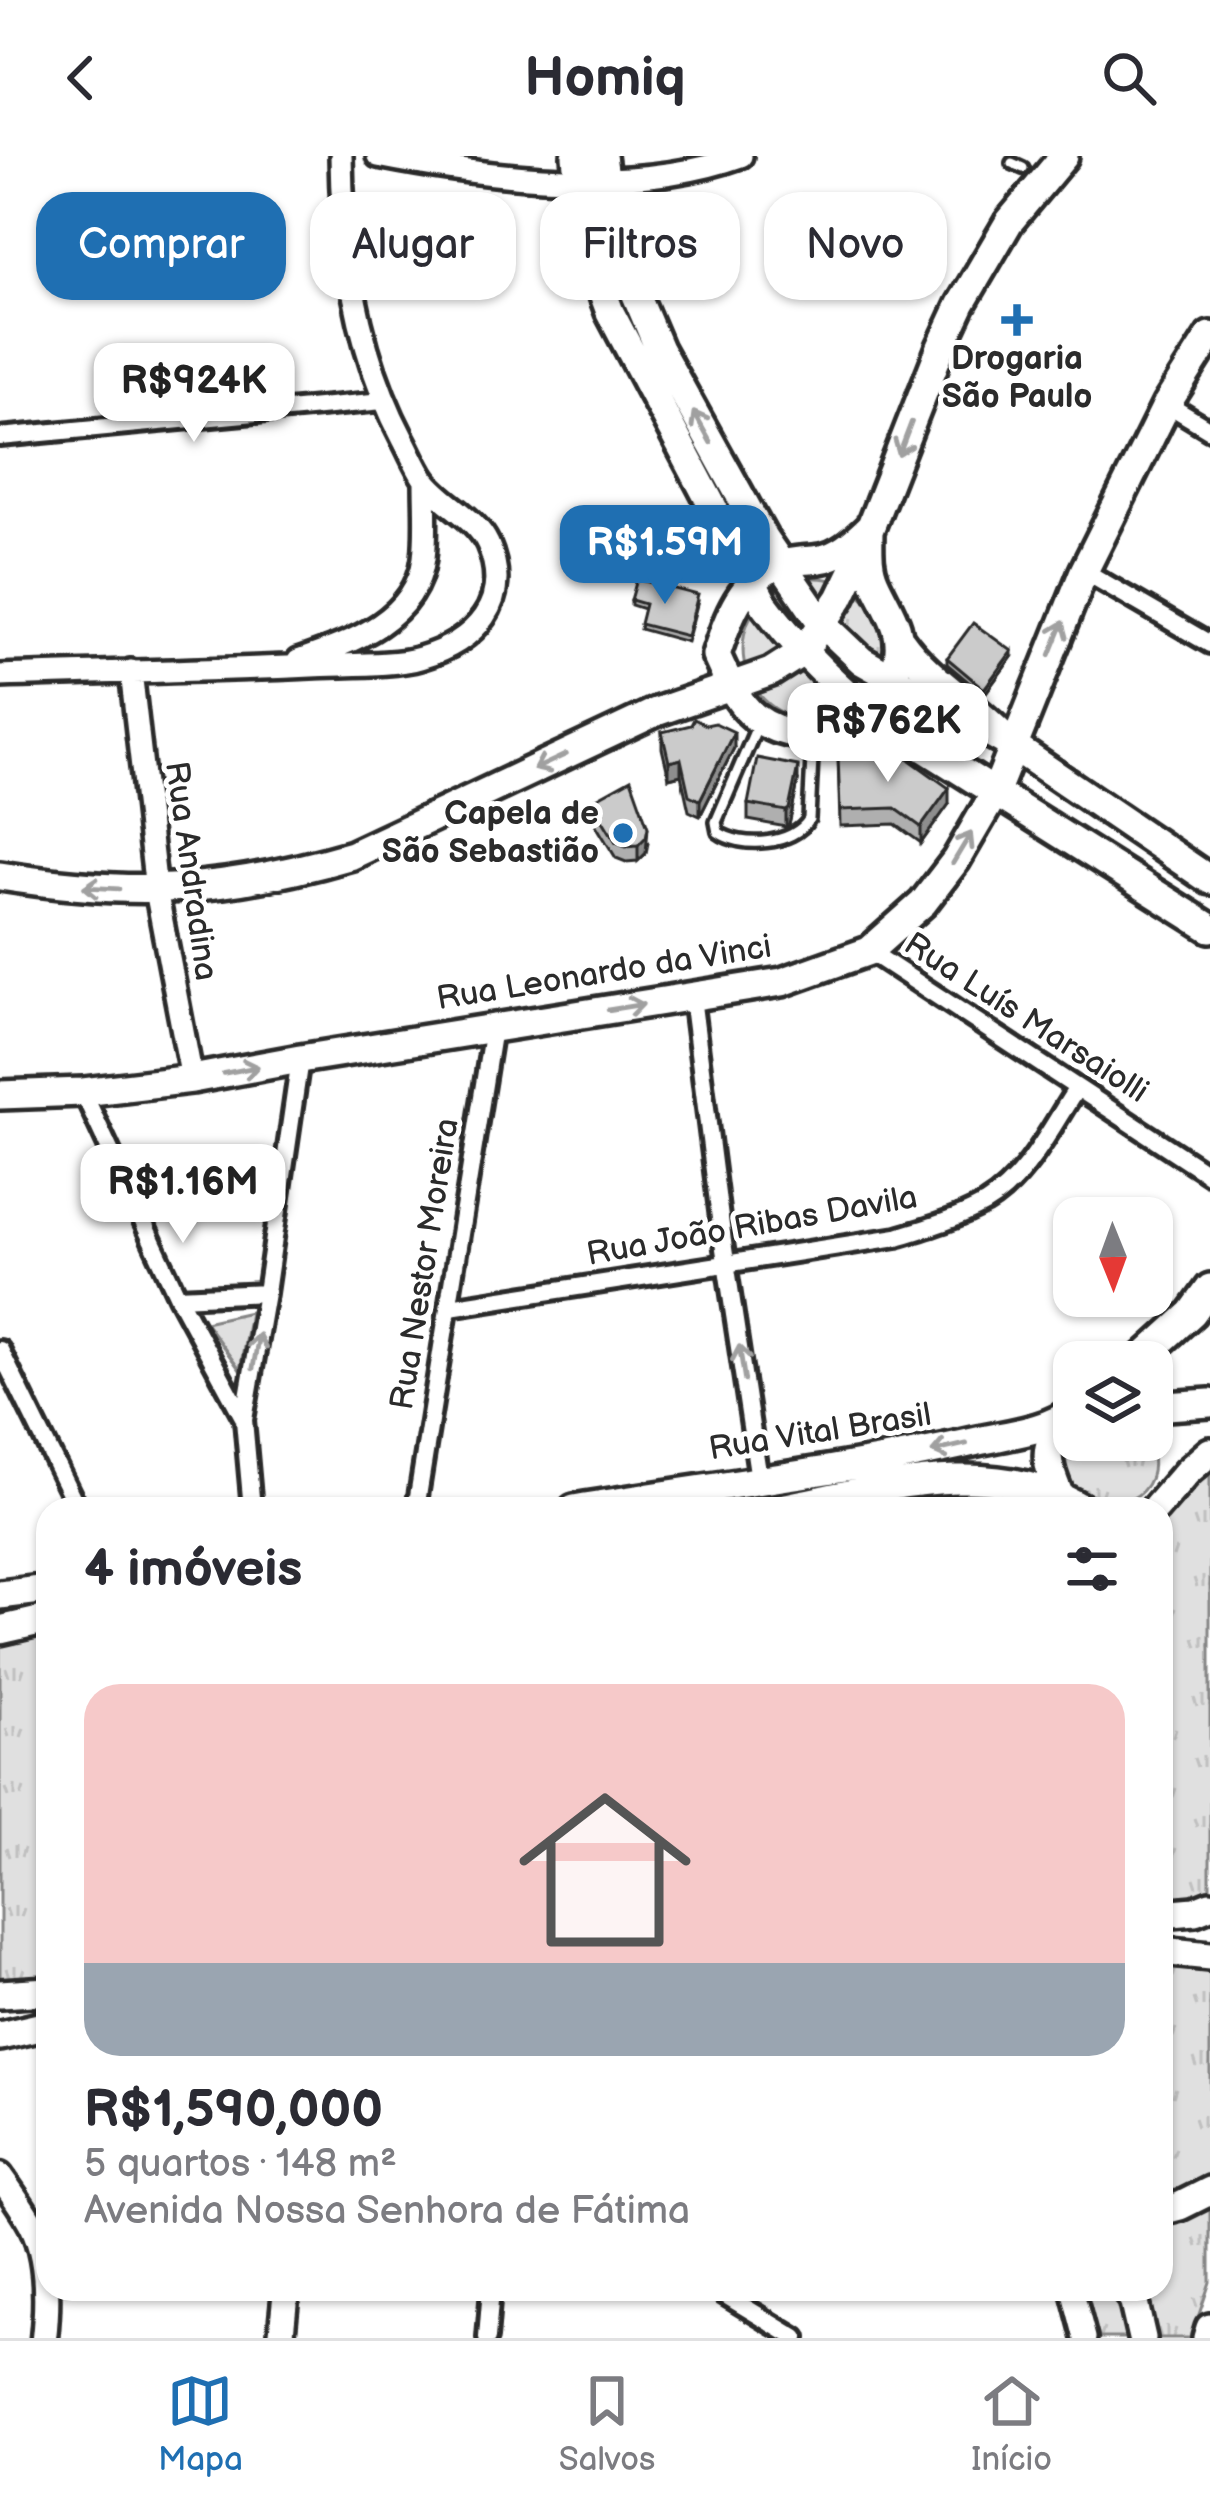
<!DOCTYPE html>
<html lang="pt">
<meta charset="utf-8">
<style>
:root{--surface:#fff;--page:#f2f2f3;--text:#2b2b33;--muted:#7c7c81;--line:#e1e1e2;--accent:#1f6fb2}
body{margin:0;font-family:"Balsamiq Sans",sans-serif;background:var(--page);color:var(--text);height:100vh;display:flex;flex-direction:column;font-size:45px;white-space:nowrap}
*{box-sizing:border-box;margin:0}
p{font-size:39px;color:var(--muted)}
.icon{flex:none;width:66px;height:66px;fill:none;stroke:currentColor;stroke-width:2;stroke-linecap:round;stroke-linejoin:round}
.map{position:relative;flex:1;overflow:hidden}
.panel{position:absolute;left:36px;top:1341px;width:1137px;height:804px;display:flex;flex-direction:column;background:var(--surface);border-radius:36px;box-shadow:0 3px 9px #0004}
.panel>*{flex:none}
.top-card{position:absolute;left:36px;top:36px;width:1140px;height:108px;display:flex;gap:24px}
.needle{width:78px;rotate:179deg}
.buttons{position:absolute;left:1053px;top:1041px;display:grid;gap:24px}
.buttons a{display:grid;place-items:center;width:120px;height:120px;border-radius:24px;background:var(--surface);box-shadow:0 3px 9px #0004;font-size:60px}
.price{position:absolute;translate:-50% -102px;padding:0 27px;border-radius:24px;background:#fff;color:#222;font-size:39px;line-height:78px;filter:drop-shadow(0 3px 6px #0008)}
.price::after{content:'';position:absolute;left:50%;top:72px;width:36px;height:27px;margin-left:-18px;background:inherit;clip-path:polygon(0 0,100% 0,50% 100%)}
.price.active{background:var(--accent);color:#fff}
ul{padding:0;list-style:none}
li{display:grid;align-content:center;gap:24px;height:636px;padding:0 48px}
li span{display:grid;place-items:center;height:372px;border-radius:36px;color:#555}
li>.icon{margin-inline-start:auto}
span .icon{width:216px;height:216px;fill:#fffc;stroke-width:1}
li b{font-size:51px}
h2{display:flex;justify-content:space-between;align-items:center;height:144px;padding:0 48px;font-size:51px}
.tag{padding:0 42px;border-radius:36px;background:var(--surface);box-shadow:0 3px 9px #0004;font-size:42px;line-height:108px}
.tag.active{background:var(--accent);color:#fff}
header{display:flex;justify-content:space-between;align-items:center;height:156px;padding:0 48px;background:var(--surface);font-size:54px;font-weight:700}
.tabs{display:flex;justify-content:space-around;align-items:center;height:168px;border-top:3px solid var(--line);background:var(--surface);font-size:33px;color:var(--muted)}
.tabs a{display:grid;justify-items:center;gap:6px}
.tabs .active{color:var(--accent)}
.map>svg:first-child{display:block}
</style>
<header><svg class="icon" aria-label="back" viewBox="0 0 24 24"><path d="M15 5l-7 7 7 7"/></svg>Homiq<svg class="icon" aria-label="search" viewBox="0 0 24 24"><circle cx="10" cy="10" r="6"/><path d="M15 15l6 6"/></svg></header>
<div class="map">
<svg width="1210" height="2182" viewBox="0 0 1210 2182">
<defs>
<pattern id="grass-tufts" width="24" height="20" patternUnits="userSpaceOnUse" patternTransform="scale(3)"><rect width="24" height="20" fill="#e0e0e0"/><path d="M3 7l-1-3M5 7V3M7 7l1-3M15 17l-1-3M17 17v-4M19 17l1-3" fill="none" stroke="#c0c0c0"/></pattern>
</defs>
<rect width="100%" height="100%" fill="#fff"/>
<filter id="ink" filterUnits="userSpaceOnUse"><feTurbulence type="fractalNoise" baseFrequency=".00833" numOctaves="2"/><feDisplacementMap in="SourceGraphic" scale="24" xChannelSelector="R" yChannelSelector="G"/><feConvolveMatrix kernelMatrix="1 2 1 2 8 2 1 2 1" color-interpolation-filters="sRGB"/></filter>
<g filter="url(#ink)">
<path fill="url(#grass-tufts)" stroke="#868686" stroke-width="3" d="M743 493a71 71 0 1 1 142 0a71 71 0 1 1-142 0Z
M250,1156l-10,58 -35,-48z
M1074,1277v7h74c33,94 -126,76 -74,-7z
M1210,1308v430l-28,9h-21v-388z
M1008,1333l56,20h-210z
M48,1473v351l-48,3v-343z
M1161,1804l49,5v209l-14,11 -35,10z
M1210,2047v79l-19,56h-36l-3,-20 -13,-29h22v-66z
M1077,2133h35l14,16 6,33h-39z"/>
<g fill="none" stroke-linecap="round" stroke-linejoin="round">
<defs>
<path id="service" d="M1012,7l11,5
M758,568l-42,98 2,10c23,17 76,13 91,-13l4,-82"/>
<path id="minor" d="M1167,248l43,26
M0,281l383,-36
M1084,415l126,73
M869,795l341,224
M692,841l31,245 36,237
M83,936l95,205 66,122
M178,1141l88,-4
M450,1151l447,-70c30,-9 61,-18 88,-33 42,-25 66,-77 92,-116
M0,1194l78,159
M252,1353l-8,-89 22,-127 34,-234
M416,1353l77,-481
M715,2133l81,49
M487,2182l4,-49"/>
<path id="tertiary" d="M378,0c111,22 256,39 363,0
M298,505c51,-18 118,-40 126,-103 3,-25 1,-52 1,-77
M131,515l25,219 36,189
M0,520c104,-4 207,-5 311,-10 29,-2 83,0 109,-8 55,-16 93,-56 68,-114 -13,-28 -46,-40 -64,-65 -8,-12 -14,-27 -21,-40 -46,-87 -61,-186 -62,-283
M1072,2133l13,49"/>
<path id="secondary" d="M0,2020c11,16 23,32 32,49 16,32 16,77 12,113
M281,2182l5,-49"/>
<path id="primary" d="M869,372c0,19 -2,37 6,54 12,27 29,46 23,77 -10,63 -90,98 -143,58 -18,-14 -30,-42 -39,-62 12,-37 25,-77 66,-91 13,-4 25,-3 38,-5 20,-3 35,-18 49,-31z
M901,485c26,37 69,61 101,94
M0,720c133,21 222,17 352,-21l304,-143 115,-40 33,-21 36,-53 14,-29 87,-222 20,-43 48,-82 55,-66
M0,939l83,-3 109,-13 108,-20 482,-77 87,-31 54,-48 33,-43 39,-67 89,-222 83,-167 43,-68
M1138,1206l54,-49 18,-25
M1152,1251l58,-4
M1059,1338c-14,-33 -16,-45 3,-75
M574,1353c134,-22 271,-38 404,-68 32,-7 69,-10 96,-31
M776,1353c101,-19 213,-57 307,0
M1155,1353l32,-37 23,-20
M0,1439l48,-6
M0,1474l48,-11
M1161,1758l34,-3 15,-6
M1161,1795l49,5
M0,1838l48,-3
M0,1880l48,-11"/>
<path id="trunk" d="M576,0c5,54 14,106 34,156l154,292c30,41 67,77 105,109l341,215
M602,0l8,56 10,45 39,92 105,190 57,83 41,39 151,85 197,134
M1161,2055l19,-5 30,-15
M1125,2133l8,10 9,39
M1207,2182l3,-10"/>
</defs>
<use href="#service" stroke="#2b2b2b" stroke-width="18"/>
<use href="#minor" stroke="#2b2b2b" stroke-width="26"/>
<use href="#tertiary" stroke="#2b2b2b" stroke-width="30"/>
<use href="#secondary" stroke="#2b2b2b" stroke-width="33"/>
<use href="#primary" stroke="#2b2b2b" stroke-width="36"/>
<use href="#trunk" stroke="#2b2b2b" stroke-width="36"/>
<use href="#service" stroke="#fff" stroke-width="9"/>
<use href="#minor" stroke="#fff" stroke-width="16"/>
<use href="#tertiary" stroke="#fff" stroke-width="21"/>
<use href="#secondary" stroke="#fff" stroke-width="24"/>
<use href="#primary" stroke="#fff" stroke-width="27"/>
<use href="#trunk" stroke="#fff" stroke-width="27"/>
</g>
<path fill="#afafaf" stroke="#2b2b2b" stroke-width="3" d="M631,444l67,1 -11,41 -47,-13 4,-20 -13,-4z
M1012,501l-28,38 -37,-31v-6z
M662,576l72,16 -34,68 -11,-5 -8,-36 -12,3 -7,-30z
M838,599l111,49 -28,39 -26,-19 -55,2z
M798,626l-9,43 -3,2 -38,-7v-16z
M591,645l57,42 -2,10 -8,8 -12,1 -10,-4 -25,-41z"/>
<path fill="#8e8e8e" stroke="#2b2b2b" stroke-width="3" d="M1012,495v6l-28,38v-6z
M734,576v16l-34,68v-16z
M681,603v16l-12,3v-16z
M798,610v16l-9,43 -3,2v-16z
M949,632v16l-28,39v-16z
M648,671l-2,26 -8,8v-16z"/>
<path fill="#cbcbcb" stroke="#2b2b2b" stroke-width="3" d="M637,423l61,16 -11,41 -47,-12 5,-20 -14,-4z
M973,467l39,28 -28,38 -37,-31z
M694,563l12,6 9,-2 19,9 -34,68 -11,-5 -8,-36 -12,3 -7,-30 29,-7z
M896,594l53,38 -28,39 -26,-19 -55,2 -2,-55 43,-2z
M757,602l41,8 -9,43 -3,2 -38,-7z
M631,623l17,48 -2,10 -8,8 -12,1 -10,-4 -25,-41z"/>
<defs><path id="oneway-shaft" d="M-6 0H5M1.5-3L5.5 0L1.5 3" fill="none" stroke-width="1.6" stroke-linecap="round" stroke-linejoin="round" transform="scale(3)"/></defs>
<g stroke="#a0a0a0">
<use href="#oneway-shaft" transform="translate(702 271) rotate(-119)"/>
<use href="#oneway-shaft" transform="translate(905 283) rotate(111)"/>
<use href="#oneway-shaft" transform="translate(1057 482) rotate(-68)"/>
<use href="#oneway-shaft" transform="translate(550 606) rotate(155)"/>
<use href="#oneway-shaft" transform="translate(962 692) rotate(-59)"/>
<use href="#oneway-shaft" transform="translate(101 732) rotate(-177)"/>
<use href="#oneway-shaft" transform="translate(626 851) rotate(-9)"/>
<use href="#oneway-shaft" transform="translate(241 914) rotate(-11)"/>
<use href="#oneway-shaft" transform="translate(256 1195) rotate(-80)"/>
<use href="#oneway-shaft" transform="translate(742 1207) rotate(-99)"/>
<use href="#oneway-shaft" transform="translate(949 1292) rotate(167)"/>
</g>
</g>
<g fill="#1f6fb2" stroke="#fff" stroke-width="4.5">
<path d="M1011 146h12v12h12v12h-12v12h-12v-12h-12v-12h12z"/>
<circle cx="623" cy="677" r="12"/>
</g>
<g text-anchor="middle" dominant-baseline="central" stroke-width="10" stroke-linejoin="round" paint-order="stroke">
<g font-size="33" font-weight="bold" fill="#2b2b2b" stroke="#fff">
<text x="1017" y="203">Drogaria<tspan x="1017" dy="38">São Paulo</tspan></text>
<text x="599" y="658" text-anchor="end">Capela de<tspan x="599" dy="38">São Sebastião</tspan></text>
</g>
<g font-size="33" fill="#2b2b2b" stroke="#fff">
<text transform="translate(191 715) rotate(82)">Rua Andradina</text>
<text transform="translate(604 817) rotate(-9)">Rua Leonardo da Vinci</text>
<text transform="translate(1026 862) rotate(33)">Rua Luís Marsaiolli</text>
<text transform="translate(752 1070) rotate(-10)">Rua João Ribas Davila</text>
<text transform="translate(425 1108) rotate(-81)">Rua Nestor Moreira</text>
<text transform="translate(820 1276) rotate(-9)">Rua Vital Brasil</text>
</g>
</g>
</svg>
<div class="buttons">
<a><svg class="needle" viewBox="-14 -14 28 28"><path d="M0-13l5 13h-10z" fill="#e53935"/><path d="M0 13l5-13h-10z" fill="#7c7c81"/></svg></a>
<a><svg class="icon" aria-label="layers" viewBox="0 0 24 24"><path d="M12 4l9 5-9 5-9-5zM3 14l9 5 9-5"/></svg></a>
</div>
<b class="price" style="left:194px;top:289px">R$924K</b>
<b class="price active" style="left:665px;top:451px">R$1.59M</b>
<b class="price" style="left:888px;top:629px">R$762K</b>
<b class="price" style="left:183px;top:1090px">R$1.16M</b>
<div class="top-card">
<a class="tag active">Comprar</a>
<a class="tag">Alugar</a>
<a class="tag">Filtros</a>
<a class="tag">Novo</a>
</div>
<section class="panel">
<h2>4 imóveis<svg class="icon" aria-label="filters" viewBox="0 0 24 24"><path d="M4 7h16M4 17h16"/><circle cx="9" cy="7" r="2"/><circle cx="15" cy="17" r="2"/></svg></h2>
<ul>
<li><span style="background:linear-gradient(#f6c9c9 75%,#9aa5b1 0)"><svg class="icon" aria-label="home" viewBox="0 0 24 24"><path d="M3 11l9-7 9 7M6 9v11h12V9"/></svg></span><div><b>R$1,590,000</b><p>5 quartos · 148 m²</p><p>Avenida Nossa Senhora de Fátima</p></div></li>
</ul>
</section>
</div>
<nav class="tabs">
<a class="active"><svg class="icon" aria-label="map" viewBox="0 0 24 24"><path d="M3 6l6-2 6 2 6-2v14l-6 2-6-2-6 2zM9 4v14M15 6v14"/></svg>Mapa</a>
<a><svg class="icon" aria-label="saved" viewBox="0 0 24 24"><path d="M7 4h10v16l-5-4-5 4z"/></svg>Salvos</a>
<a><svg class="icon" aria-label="home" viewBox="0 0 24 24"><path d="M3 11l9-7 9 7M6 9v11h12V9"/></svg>Início</a>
</nav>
